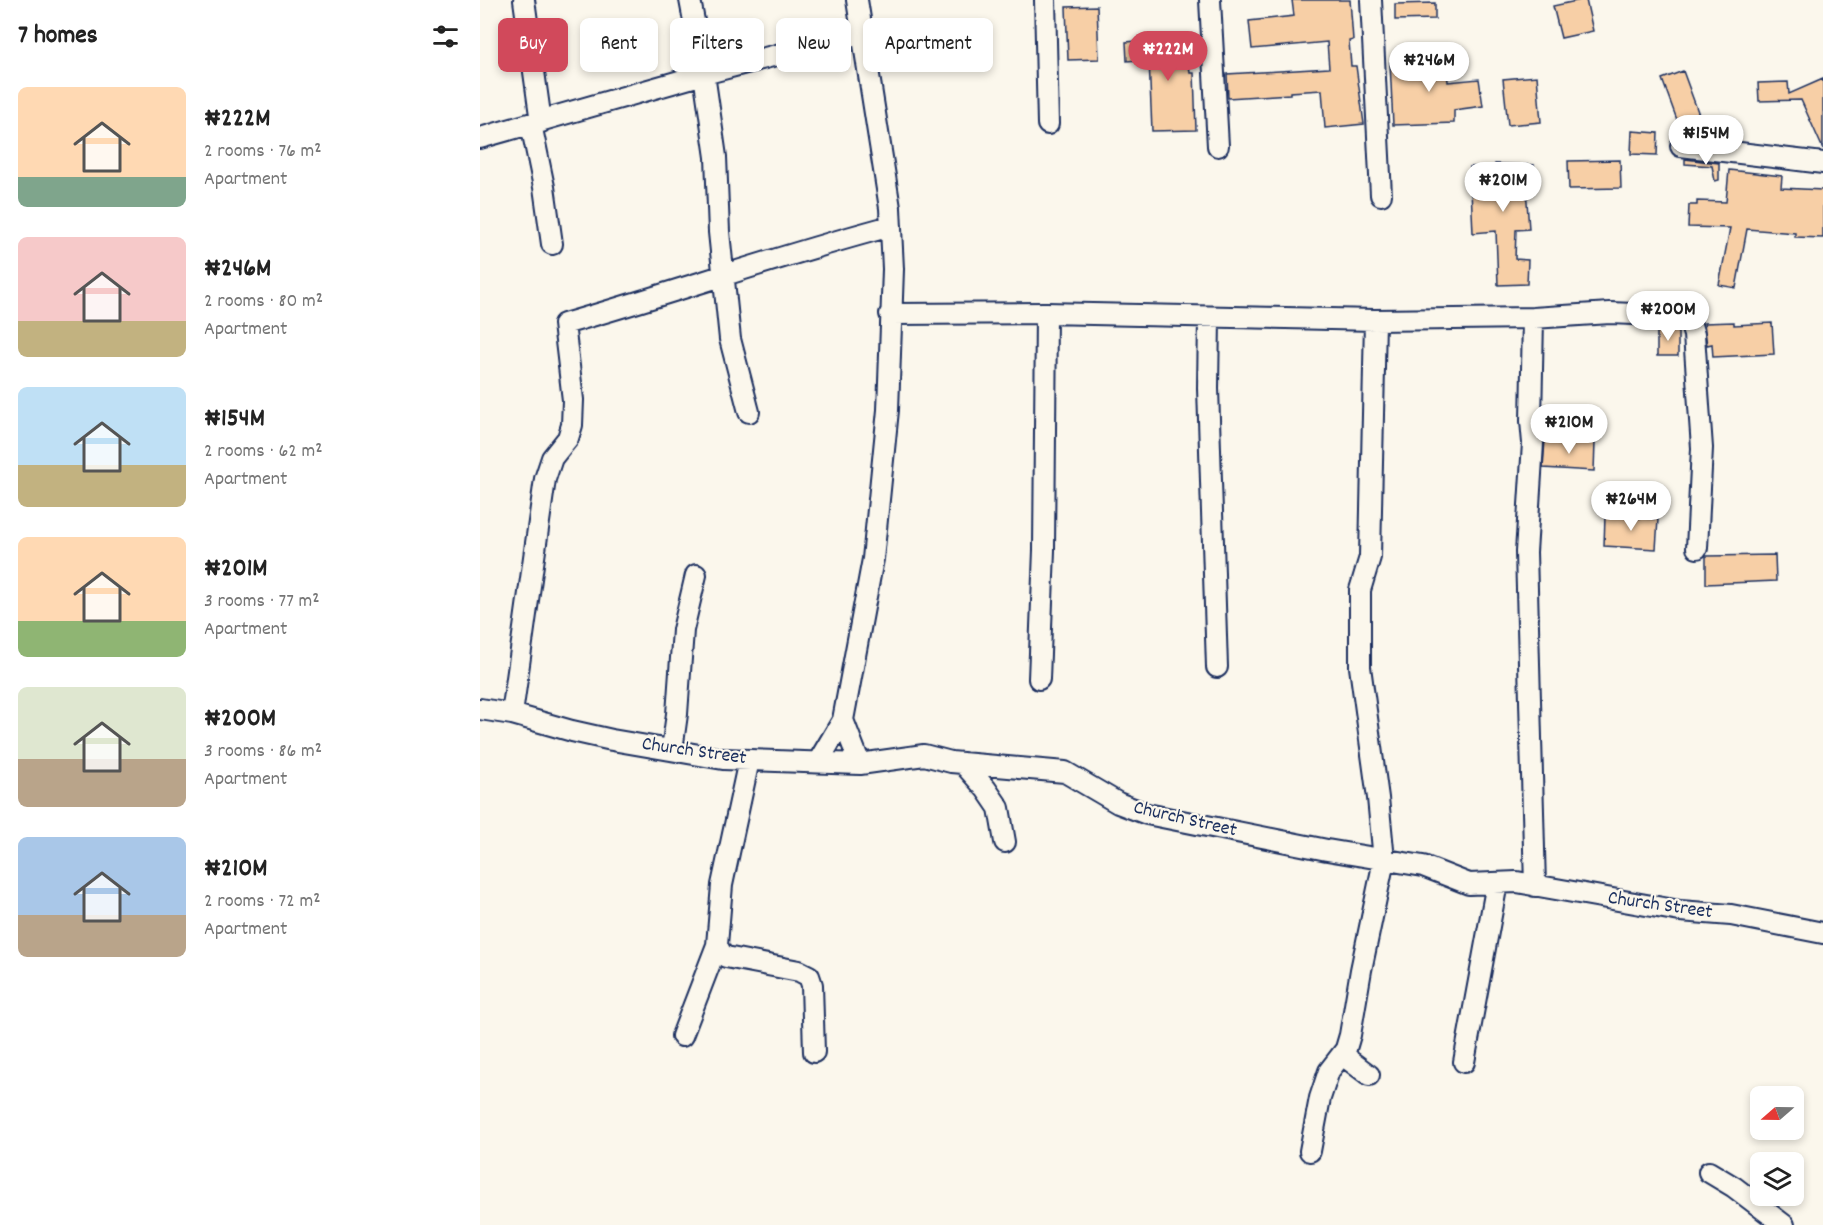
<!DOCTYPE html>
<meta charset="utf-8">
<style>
:root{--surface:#fff;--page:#f2f2f2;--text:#222;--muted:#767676;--accent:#d1495b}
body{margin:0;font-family:Dekko,sans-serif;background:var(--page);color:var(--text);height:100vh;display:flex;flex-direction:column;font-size:22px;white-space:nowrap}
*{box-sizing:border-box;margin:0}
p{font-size:20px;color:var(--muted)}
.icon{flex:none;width:33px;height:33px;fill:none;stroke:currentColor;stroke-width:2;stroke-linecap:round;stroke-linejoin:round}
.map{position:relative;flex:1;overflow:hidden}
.panel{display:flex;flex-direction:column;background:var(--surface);width:480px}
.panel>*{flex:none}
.hud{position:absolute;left:18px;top:18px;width:570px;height:54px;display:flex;gap:12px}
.needle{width:39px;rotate:250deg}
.buttons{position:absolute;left:1270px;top:1086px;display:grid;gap:12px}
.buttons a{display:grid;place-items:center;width:54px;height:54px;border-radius:9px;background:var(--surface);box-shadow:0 3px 9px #0003;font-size:30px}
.price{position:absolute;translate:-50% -51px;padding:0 14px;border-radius:21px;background:#fff;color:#222;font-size:20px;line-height:39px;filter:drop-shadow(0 2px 3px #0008)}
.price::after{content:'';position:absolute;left:50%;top:36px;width:18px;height:14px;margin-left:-9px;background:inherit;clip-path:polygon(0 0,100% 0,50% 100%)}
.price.active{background:var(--accent);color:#fff}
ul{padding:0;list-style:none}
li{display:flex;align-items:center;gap:18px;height:150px;padding:0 18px}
li span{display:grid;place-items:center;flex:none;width:168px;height:120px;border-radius:9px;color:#555}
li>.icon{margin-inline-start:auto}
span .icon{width:72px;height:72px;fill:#fffc;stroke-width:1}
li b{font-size:26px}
h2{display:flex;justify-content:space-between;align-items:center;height:72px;padding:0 18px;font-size:26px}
.chip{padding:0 21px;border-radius:9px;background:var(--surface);box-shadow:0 3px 9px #0003;font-size:21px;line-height:54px}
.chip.active{background:var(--accent);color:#fff}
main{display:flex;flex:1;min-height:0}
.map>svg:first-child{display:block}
</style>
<main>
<section class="panel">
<h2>7 homes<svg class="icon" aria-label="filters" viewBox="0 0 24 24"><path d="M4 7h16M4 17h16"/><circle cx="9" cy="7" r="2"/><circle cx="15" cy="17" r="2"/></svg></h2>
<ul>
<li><span style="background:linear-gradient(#ffd9b3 75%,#7fa58c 0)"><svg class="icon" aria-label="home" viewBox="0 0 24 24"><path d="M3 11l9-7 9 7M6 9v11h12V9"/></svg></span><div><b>₦222M</b><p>2 rooms · 76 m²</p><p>Apartment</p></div></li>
<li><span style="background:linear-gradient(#f6c9c9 70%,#c2b280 0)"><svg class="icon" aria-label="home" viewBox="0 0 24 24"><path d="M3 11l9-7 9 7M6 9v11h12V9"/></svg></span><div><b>₦246M</b><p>2 rooms · 80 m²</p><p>Apartment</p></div></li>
<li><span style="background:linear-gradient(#bfe0f5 65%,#c2b280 0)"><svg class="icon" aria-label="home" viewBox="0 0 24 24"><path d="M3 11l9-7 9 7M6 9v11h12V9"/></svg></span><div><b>₦154M</b><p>2 rooms · 62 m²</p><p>Apartment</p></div></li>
<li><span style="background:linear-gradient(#ffd9b3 70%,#8fb573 0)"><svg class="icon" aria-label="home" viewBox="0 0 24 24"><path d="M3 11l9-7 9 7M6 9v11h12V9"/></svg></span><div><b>₦201M</b><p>3 rooms · 77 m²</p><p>Apartment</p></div></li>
<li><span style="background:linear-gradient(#dfe7d0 60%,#b9a48a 0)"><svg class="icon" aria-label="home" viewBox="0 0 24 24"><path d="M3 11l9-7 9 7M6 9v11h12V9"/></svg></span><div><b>₦200M</b><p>3 rooms · 86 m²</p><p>Apartment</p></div></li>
<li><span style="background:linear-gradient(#a9c7e8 65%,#b9a48a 0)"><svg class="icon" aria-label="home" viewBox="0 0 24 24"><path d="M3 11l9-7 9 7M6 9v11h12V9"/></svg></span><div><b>₦210M</b><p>2 rooms · 72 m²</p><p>Apartment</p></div></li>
</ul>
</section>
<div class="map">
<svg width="1343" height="1225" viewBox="0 0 1343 1225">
<rect width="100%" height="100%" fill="#fbf7ec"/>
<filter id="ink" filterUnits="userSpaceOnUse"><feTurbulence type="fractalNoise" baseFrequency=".0167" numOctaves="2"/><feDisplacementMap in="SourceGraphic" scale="12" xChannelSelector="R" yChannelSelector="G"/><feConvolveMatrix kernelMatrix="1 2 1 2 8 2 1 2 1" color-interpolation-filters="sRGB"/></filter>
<g filter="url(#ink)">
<path fill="#f7cfa6" stroke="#1b2f5e" stroke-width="1.5" d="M812,0h58l3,40 -4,1 2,25h5l8,58 -39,4 -3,-38 -32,2v2l-62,4 -1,-24 102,-6 -2,-26 -75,7 -3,-28 45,-5z
M1101,0h5l7,31 -32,7 -8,-32z
M955,3v16l-40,1v-16z
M617,6l2,53 -31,1 -2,-53z
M706,37l4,36h4l2,57 -44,1 -3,-72 -22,2 -1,-19z
M966,58l2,24 31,-3 4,27 -29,4v13l-61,2 -3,-63z
M1203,71l18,49 -21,8 -18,-49z
M1057,76l4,46 -33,3 -5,-46z
M1343,79v70l-22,-49 -42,1 -1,-18 30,-1 1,12z
M1232,123l4,11h4l-1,5 -14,-2 -3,-11z
M1152,131l26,2 -1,22 -26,-1z
M1205,159l34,4v17l-4,1 -3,-15 -27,-2z
M1140,160l1,28 -52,1 -1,-28z
M1015,164l39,1v23h-8l3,41 -13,1 -1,29 13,1 -1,24 -29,1 -2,-54 -23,2 -3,-66h25z
M1249,170l53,6 -1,12 42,2v48l-28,-1v-4l-48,-4 -11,59 -17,-3 11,-57 -42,-1 1,-22h8v-4l29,1z
M1254,322v3l38,-2 2,31 -61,3 -1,-13 -5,1 -3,-22z
M1177,328h21v28h-21z
M1065,440l50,2 -1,29 -51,-3z
M1125,516l53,3 -2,30 -52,-3z
M1295,555l1,26 -70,3v-28z"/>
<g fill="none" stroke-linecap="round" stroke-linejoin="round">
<defs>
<path id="minor" d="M44,0l17,122
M210,0l14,74 12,83 3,75 11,107 19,73
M377,0l33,208 3,61 -5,141 -15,149 -30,161 17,44
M565,0l3,124
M730,0l8,146
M891,0l10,195
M51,124l13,63 8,57
M0,138l224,-64 157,-41
M1201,146l142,17
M410,314l156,-1 329,7 158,-2 77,-5 72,3 8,6 4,13 8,113 -5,100
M729,318l-1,70 9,279
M1053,318l-2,103 2,22 -7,109 9,334
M559,679l5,-129 2,-237
M0,709l32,5 60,17 40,9 111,19 137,5 64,-9 27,7 114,10 53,31 29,11 180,36 96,16 46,18 48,-2 163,29 51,4 92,18
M32,714l33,-235 7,-21 16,-20 4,-13 1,-25 -9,-76c109,-31 217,-69 327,-98
M192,750l5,-36 6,-84 13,-55
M269,760l-27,125 -5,60 4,8 5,4 73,14 10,5 3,9 2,67
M338,762l25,-42
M483,763l23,26 13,19 6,34
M202,1036l35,-91
M984,1062l33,-179
M889,1075l-20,-15 -4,-8 5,-17 11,-65 23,-110 -6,-62 -18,-131v-77l10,-33 5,-237
M830,1151l10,-53 9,-27 17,-22
M1229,1172l25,15 50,38"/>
</defs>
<use href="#minor" stroke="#1b2f5e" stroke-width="24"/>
<use href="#minor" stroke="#fbf7ec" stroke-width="20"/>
</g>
</g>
<g text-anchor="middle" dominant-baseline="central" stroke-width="4.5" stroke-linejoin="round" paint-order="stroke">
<g font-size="20" fill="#1b2f5e" stroke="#fbf7ec">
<text transform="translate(214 752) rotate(8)">Church Street</text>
<text transform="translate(705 820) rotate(13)">Church Street</text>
<text transform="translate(1180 906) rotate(8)">Church Street</text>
</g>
</g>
</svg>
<div class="buttons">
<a><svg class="needle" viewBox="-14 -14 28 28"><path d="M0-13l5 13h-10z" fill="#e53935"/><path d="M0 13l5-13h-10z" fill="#767676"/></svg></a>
<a><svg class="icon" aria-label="layers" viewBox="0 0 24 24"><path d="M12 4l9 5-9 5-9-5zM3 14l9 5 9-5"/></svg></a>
</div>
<b class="price active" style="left:688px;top:82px">₦222M</b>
<b class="price" style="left:949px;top:93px">₦246M</b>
<b class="price" style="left:1226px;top:166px">₦154M</b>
<b class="price" style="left:1023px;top:213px">₦201M</b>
<b class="price" style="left:1188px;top:342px">₦200M</b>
<b class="price" style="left:1089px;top:455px">₦210M</b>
<b class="price" style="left:1151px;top:532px">₦264M</b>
<div class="hud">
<a class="chip active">Buy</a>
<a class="chip">Rent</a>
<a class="chip">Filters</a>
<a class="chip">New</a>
<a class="chip">Apartment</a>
</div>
</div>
</main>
